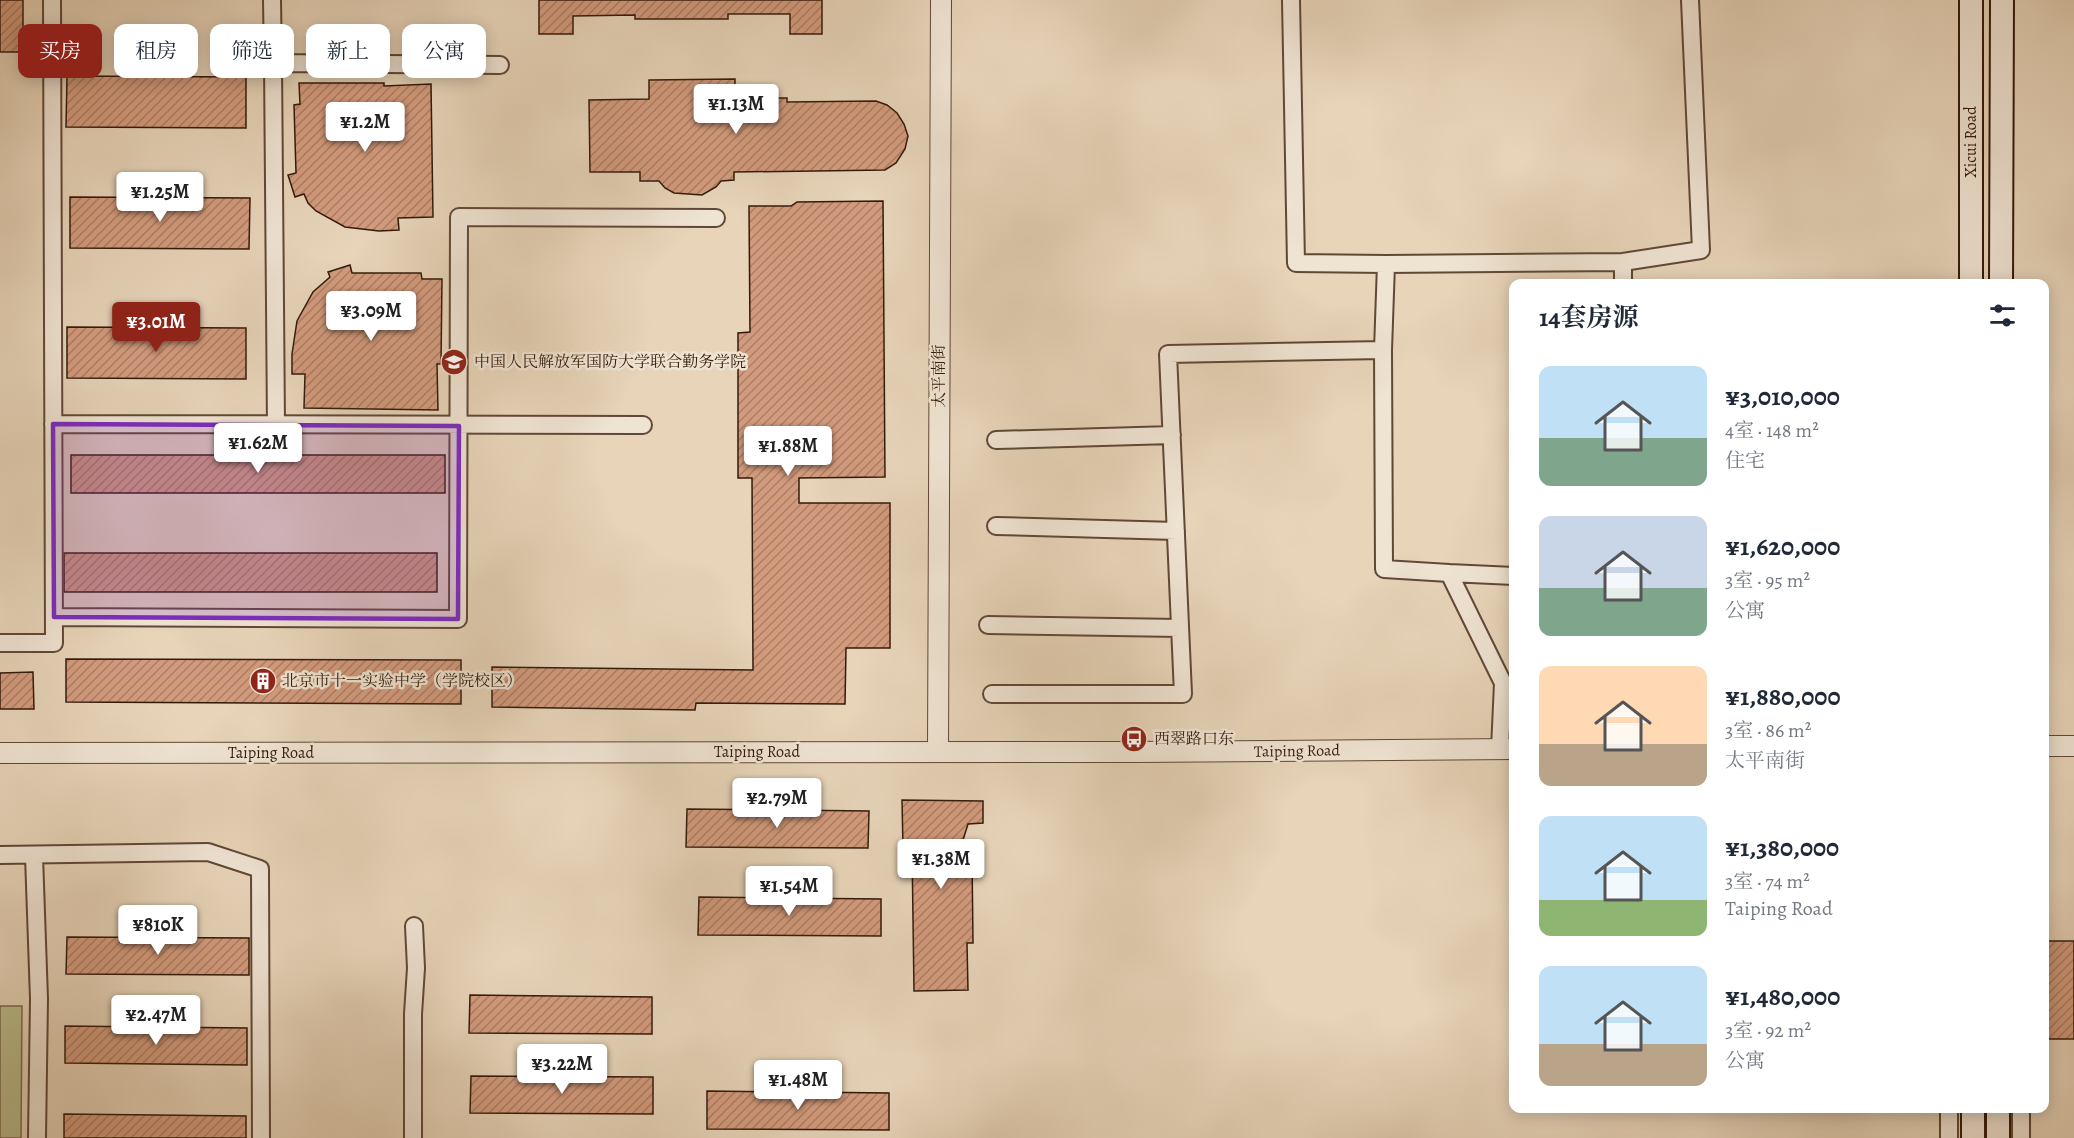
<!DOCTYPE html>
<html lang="zh">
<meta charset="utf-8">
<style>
:root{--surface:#fff;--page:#f2f2f3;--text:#1f2937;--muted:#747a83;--accent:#8f2418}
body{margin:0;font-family:Alegreya,"Noto Serif SC",serif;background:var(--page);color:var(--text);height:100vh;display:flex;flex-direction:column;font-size:22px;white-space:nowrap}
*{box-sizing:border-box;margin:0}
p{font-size:20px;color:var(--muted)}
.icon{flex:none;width:33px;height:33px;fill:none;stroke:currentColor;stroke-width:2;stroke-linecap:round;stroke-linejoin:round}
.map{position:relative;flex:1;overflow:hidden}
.details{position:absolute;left:1509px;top:279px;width:540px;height:834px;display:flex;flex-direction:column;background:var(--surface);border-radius:12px;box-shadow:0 3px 15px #0003}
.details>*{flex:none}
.top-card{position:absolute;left:18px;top:24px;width:570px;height:54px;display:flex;gap:12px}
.price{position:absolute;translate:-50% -51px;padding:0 14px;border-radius:6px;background:#fff;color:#222;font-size:20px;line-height:39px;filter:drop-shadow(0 2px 3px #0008)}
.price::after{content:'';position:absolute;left:50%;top:36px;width:18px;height:14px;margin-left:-9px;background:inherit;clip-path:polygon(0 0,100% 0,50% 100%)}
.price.current{background:var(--accent);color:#fff}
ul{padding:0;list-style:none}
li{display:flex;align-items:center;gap:18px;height:150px;padding:0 30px}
li span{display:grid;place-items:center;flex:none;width:168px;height:120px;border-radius:12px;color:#555}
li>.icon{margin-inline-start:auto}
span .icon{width:72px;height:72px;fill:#fffc;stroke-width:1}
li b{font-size:26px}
h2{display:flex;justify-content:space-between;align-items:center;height:72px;padding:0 30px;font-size:26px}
.tag{padding:0 21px;border-radius:12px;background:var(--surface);box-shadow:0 3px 15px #0003;font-size:21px;line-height:54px}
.tag.current{background:var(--accent);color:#fff}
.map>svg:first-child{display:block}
</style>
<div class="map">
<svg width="2074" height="1138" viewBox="0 0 2074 1138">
<defs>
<pattern id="building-hatch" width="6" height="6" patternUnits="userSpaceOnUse" patternTransform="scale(1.5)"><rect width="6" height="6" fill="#d39b7d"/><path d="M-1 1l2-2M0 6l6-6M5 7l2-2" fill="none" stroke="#ac7e65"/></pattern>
</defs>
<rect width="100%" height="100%" fill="#e7d4b9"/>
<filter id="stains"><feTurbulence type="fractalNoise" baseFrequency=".00333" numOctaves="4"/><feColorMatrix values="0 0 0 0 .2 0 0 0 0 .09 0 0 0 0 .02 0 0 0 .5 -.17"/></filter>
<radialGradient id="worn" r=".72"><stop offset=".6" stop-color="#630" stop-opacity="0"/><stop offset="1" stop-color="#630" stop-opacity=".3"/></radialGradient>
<path fill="#babb8c" stroke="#776a4b" stroke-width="1.5" d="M0,1006h22l-1,132h-21z"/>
<path fill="url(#building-hatch)" stroke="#341a0a" stroke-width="1.5" d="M0,0h23v52h-23z
M539,0h283v34h-32v-20h-62v5h-93v-4l-62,1v18h-34z
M67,76l179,1v51l-180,-1z
M735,79v19h52v4l89,-1 11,4 10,8 7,11 4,12 -3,13 -9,14 -11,7 -151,2v8l-13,1 -5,6 -14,8 -28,-2 -9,-5 -6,-7h-19v-9h-50l-1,-72 60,-1v-19z
M299,83h85v3l47,-2 2,133 -35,1 1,12 -20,1 -34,-4 -29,-16 -8,-8 -4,-9 -9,3 -7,-22 8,-2 -2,-68 6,-1z
M70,197l180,1 -1,51 -179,-1z
M883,201l2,276 -86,1v25h91v145h-44l-1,56 -149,-1 -1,7 -203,-3v-40l261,3 -1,-192h-14v-145l12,-1 -1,-126h42l6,-4z
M350,265l2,8h69l1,6h20l-1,85h-4l1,46 -134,-2 1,-34h-13v-20l5,-33 16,-29 17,-15 -2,-5z
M67,327l179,1v51l-179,-1z
M71,455h374v38h-374z
M64,553h373v39h-373z
M66,659l395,1v44l-395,-2z
M33,672l1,37h-34v-36z
M902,800l81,1v22l-15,1 -10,32h14l1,87h-6l1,47 -54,1 -2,-143h-9z
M687,809l182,2 -1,37 -182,-1z
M699,897l182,2v37l-183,-1z
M67,937l182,1v37l-183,-1z
M2044,941h30v98h-30z
M470,995l182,2v37l-183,-1z
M65,1026l182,2v37l-182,-2z
M471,1076l182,1v37l-183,-1z
M707,1091l182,2v37l-182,-1z
M64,1114l182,2v22h-182z"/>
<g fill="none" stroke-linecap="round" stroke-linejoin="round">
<defs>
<path id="minor" d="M272,0l1,63
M1291,0l5,263 90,1 -3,86
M1386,264l237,-2
M1623,284v-22l78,-12 -11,-250
M53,424l590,1
M276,425l-3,-362 227,2
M996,440l176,-5
M996,526l180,5
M1449,573l65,3
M54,617l404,2 1,-402 257,1
M988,625l192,3
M0,643h54l-2,-643
M992,694h191l-15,-340 215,-4 1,219 65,4 54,110 -3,66
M0,855l208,-3 52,17 1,269
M34,856l5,143 -2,139
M1949,1108v30
M2021,1108v30
M413,1138v-124l3,-46 -2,-42"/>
<path id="tertiary" d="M2044,746h30
M938,752l3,-752
M0,753l1135,-1 379,-3"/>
<path id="secondary" d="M1971,0v284
M2001,284l1,-284
M1973,1108v30
M1998,1138v-30"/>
</defs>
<use href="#minor" stroke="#614836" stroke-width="20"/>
<use href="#tertiary" stroke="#614836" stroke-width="22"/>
<use href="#secondary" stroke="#341a0a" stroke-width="26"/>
<use href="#minor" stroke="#efe3d2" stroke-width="16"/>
<use href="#tertiary" stroke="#efe3d2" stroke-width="20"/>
<use href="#secondary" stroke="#efe3d2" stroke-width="22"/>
</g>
<path fill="#7b2cbf" fill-opacity="0.2" stroke="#7b2cbf" stroke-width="4.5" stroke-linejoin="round" d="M53,424l406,2 -1,193 -404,-2z"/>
<defs>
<symbol id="university-disc" viewBox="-11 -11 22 22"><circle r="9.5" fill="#8f2418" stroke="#efe3d2"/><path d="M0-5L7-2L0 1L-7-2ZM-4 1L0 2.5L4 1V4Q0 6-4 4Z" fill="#fff"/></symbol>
<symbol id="building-disc" viewBox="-11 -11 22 22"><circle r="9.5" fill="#8f2418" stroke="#efe3d2"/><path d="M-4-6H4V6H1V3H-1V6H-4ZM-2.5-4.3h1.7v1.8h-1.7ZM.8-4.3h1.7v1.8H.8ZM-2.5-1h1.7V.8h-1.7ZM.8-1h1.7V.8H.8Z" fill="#fff"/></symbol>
<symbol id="bus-disc" viewBox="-11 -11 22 22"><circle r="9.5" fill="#8f2418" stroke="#efe3d2"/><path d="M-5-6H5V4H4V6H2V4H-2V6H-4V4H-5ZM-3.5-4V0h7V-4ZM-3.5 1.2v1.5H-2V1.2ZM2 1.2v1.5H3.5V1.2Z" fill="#fff"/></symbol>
</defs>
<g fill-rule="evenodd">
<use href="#university-disc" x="439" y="347" width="30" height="30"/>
<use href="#building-disc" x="248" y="666" width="30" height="30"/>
<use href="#bus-disc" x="1119" y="724" width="30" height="30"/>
</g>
<g text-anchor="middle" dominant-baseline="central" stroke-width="5" stroke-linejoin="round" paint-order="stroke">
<g font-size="16" fill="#341a0a" stroke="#efe3d2">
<text transform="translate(1971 142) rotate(-90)">Xicui Road</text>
<text transform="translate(939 376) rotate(-90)">太平南街</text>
<text transform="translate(1297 751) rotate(-1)">Taiping Road</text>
<text x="757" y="752">Taiping Road</text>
<text x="271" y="753">Taiping Road</text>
</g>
<g font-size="16" fill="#341a0a" stroke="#efe3d2" text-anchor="start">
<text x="474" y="362">中国人民解放军国防大学联合勤务学院</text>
<text x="282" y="681">北京市十一实验中学（学院校区）</text>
<text x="1154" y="739">西翠路口东</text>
</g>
</g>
<rect width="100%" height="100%" filter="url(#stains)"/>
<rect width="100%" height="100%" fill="url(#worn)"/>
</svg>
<b class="price" style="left:736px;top:135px">¥1.13M</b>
<b class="price" style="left:365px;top:153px">¥1.2M</b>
<b class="price" style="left:160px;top:223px">¥1.25M</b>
<b class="price" style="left:371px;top:342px">¥3.09M</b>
<b class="price current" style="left:156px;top:353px">¥3.01M</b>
<b class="price" style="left:258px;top:474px">¥1.62M</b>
<b class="price" style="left:788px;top:477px">¥1.88M</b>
<b class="price" style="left:777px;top:829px">¥2.79M</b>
<b class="price" style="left:941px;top:890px">¥1.38M</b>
<b class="price" style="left:789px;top:917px">¥1.54M</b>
<b class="price" style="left:158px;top:956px">¥810K</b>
<b class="price" style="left:156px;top:1046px">¥2.47M</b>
<b class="price" style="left:562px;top:1095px">¥3.22M</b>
<b class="price" style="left:798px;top:1111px">¥1.48M</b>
<div class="top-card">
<a class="tag current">买房</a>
<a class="tag">租房</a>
<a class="tag">筛选</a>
<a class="tag">新上</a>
<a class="tag">公寓</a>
</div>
<section class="details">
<h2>14套房源<svg class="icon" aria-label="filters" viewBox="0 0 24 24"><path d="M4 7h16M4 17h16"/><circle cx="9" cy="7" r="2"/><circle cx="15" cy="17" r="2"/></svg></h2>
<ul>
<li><span style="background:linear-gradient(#bfe0f5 60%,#7fa58c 0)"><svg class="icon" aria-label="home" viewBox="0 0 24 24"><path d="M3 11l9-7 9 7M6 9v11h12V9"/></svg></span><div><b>¥3,010,000</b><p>4室 · 148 m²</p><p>住宅</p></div></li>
<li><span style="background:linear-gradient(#c9d6e8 60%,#7fa58c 0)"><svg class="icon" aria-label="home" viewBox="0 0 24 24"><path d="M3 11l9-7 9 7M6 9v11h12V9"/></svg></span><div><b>¥1,620,000</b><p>3室 · 95 m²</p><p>公寓</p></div></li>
<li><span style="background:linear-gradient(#ffd9b3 65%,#b9a48a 0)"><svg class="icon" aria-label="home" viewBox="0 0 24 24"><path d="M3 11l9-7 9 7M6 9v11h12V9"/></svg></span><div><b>¥1,880,000</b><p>3室 · 86 m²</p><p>太平南街</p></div></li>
<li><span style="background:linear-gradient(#bfe0f5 70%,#8fb573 0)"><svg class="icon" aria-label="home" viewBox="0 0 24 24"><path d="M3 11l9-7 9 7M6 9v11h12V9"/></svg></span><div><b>¥1,380,000</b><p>3室 · 74 m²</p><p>Taiping Road</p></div></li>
<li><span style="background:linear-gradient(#bfe0f5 65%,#b9a48a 0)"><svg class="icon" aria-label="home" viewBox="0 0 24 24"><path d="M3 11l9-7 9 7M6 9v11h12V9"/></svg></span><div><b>¥1,480,000</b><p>3室 · 92 m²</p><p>公寓</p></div></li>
</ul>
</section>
</div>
